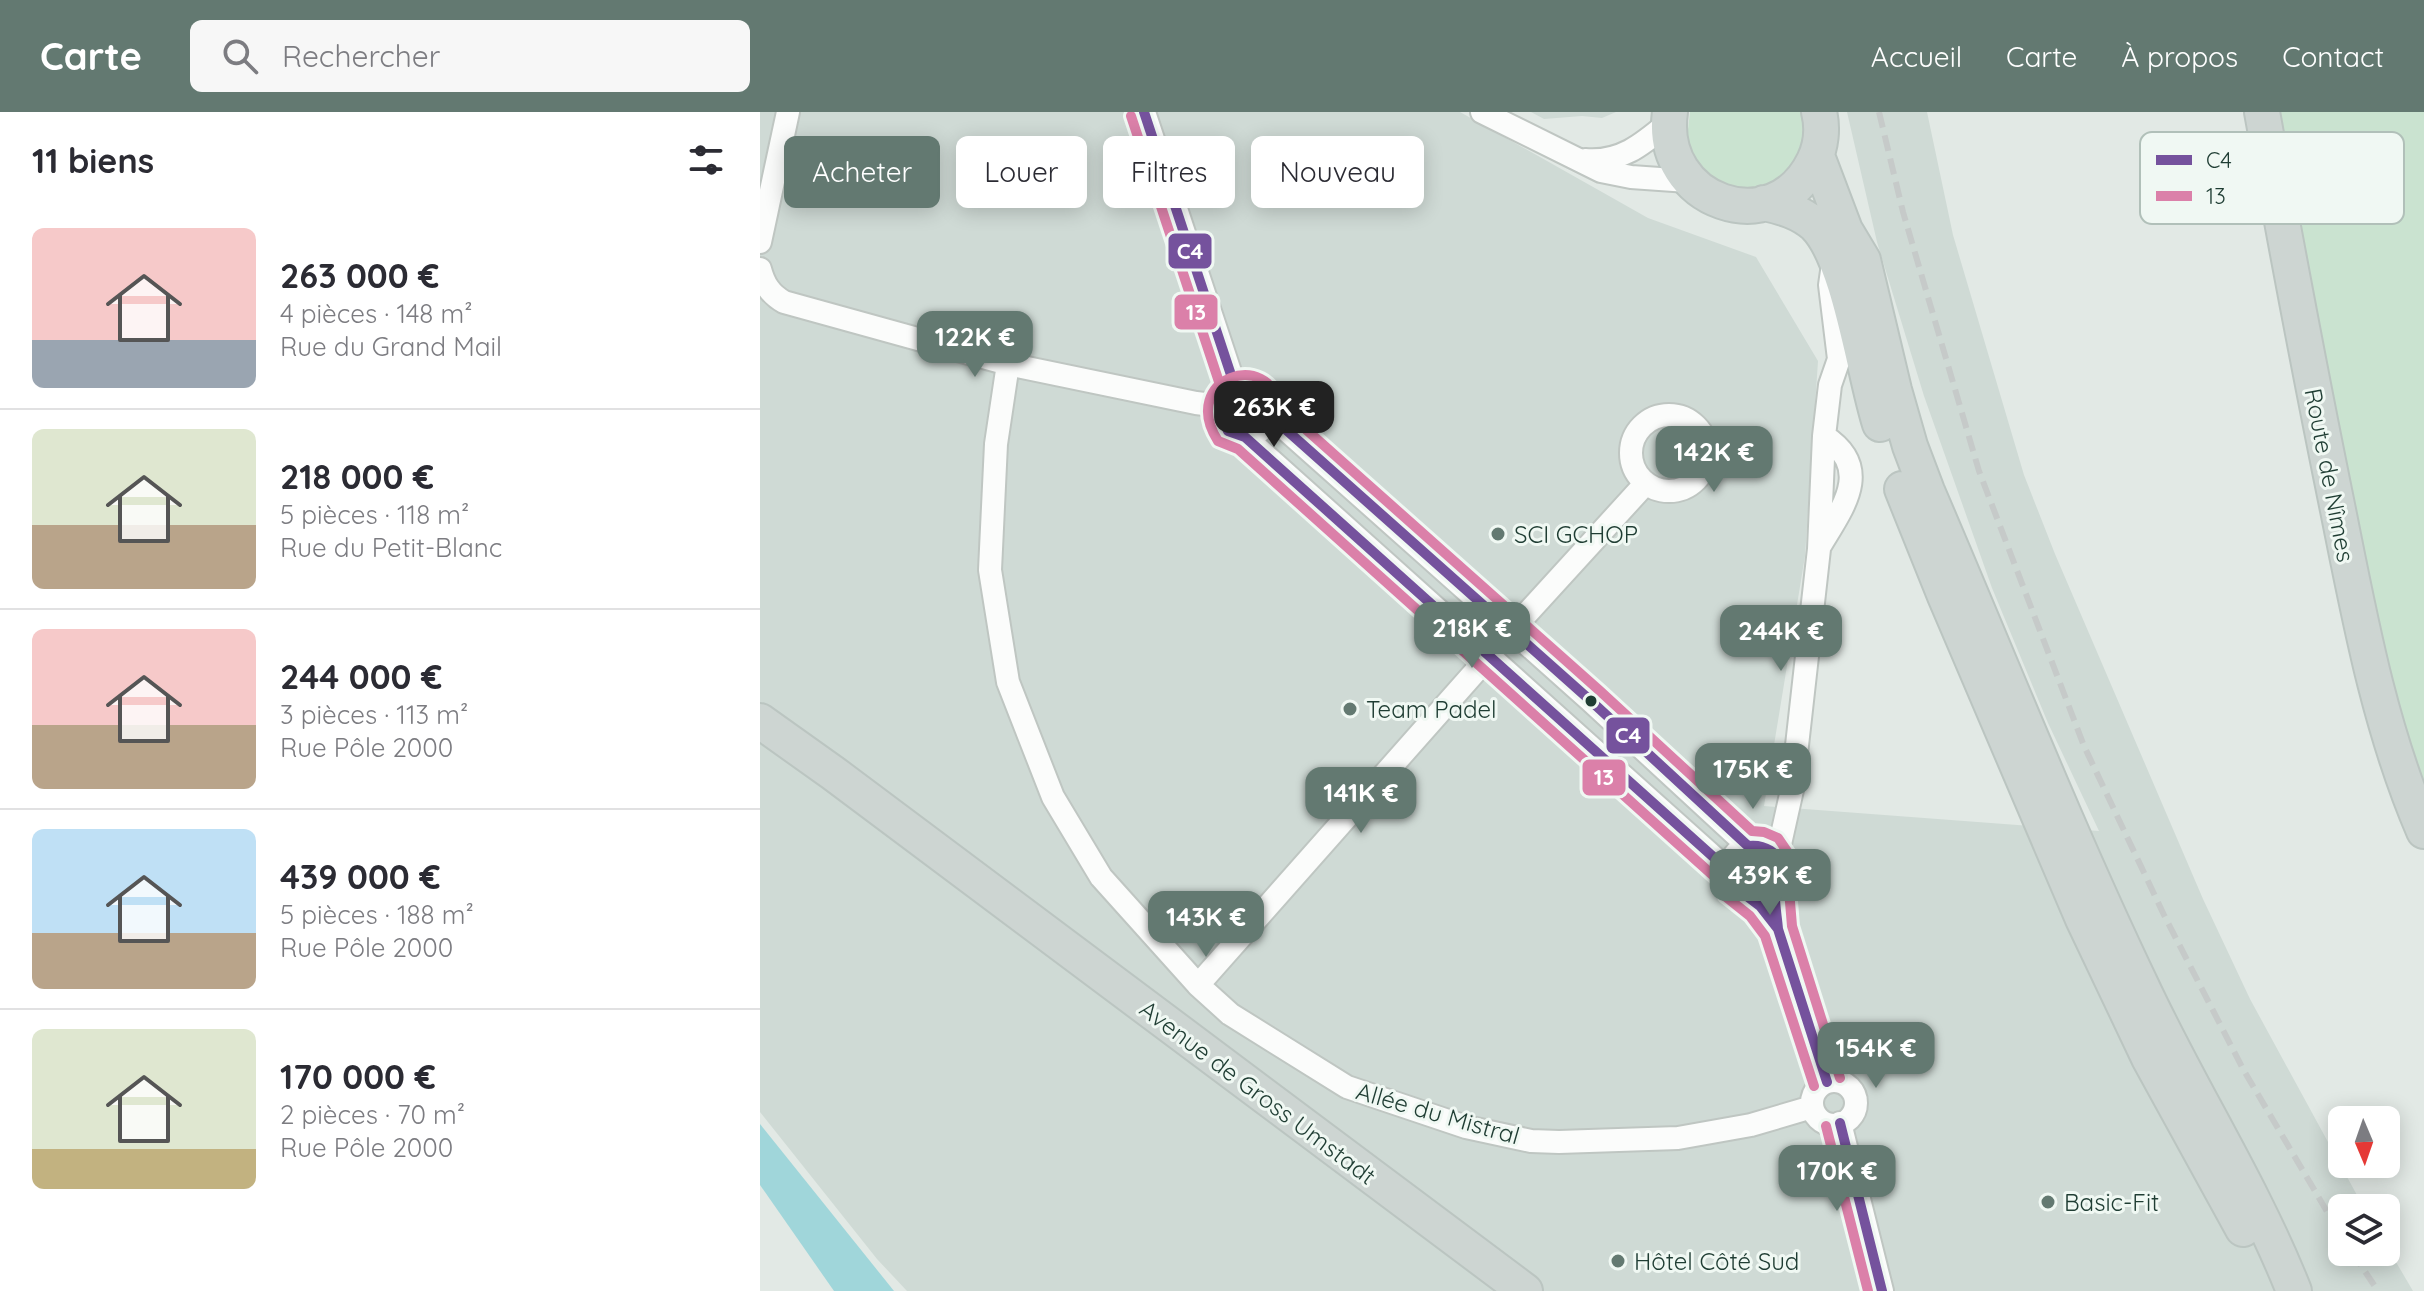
<!DOCTYPE html>
<html lang="fr">
<meta charset="utf-8">
<style>
:root{--surface:#fff;--page:#f7f7f7;--text:#2b2b33;--muted:#7c7c81;--line:#e1e1e2;--accent:#637971}
body{margin:0;font-family:Quicksand,sans-serif;background:var(--page);color:var(--text);height:100vh;display:flex;flex-direction:column;font-size:30px;white-space:nowrap}
*{box-sizing:border-box;margin:0}
p{font-size:26px;color:var(--muted)}
.icon{flex:none;width:44px;height:44px;fill:none;stroke:currentColor;stroke-width:2;stroke-linecap:round;stroke-linejoin:round}
.map{position:relative;flex:1;overflow:hidden}
.sheet{display:flex;flex-direction:column;background:var(--surface);width:760px}
.sheet>*{flex:none}
.top-card{position:absolute;left:24px;top:24px;width:760px;height:72px;display:flex;gap:16px}
.needle{width:52px;rotate:178deg}
.buttons{position:absolute;left:1568px;top:994px;display:grid;gap:16px}
.buttons a{display:grid;place-items:center;width:72px;height:72px;border-radius:12px;background:var(--surface);box-shadow:0 4px 20px #0003;font-size:40px}
.price{position:absolute;translate:-50% -68px;padding:0 18px;border-radius:16px;background:var(--accent);color:#fff;font-size:26px;line-height:52px;filter:drop-shadow(0 2px 4px #0008)}
.price::after{content:'';position:absolute;left:50%;top:48px;width:24px;height:18px;margin-left:-12px;background:inherit;clip-path:polygon(0 0,100% 0,50% 100%)}
.price.on{background:#222;color:#fff}
ul{padding:0;list-style:none}
li{display:flex;align-items:center;gap:24px;height:200px;padding:0 32px}
li+li{border-top:2px solid var(--line)}
li span{display:grid;place-items:center;flex:none;width:224px;height:160px;border-radius:12px;color:#555}
li>.icon{margin-inline-start:auto}
span .icon{width:96px;height:96px;fill:#fffc;stroke-width:1}
li b{font-size:34px}
h2{display:flex;justify-content:space-between;align-items:center;height:96px;padding:0 32px;font-size:34px}
.pill{padding:0 28px;border-radius:12px;background:var(--surface);box-shadow:0 4px 20px #0003;font-size:28px;line-height:72px}
.pill.on{background:var(--accent);color:#fff}
header{display:flex;align-items:center;gap:48px;box-sizing:border-box;height:112px;padding:0 40px;background:var(--accent);color:#fff}
header strong{font-size:38px}
nav{display:flex;gap:44px;margin-inline-start:auto;font-size:28px}
.search{width:560px;height:72px;background:var(--page);display:flex;align-items:center;gap:20px;box-sizing:border-box;padding:0 28px;border-radius:12px;color:var(--muted);font-size:30px}
main{display:flex;flex:1;min-height:0}
.map>svg:first-child{display:block}
</style>
<header>
<strong>Carte</strong>
<div class="search"><svg class="icon" aria-label="search" viewBox="0 0 24 24"><circle cx="10" cy="10" r="6"/><path d="M15 15l6 6"/></svg>Rechercher</div>
<nav><a>Accueil</a><a>Carte</a><a>À propos</a><a>Contact</a></nav>
</header>
<main>
<section class="sheet">
<h2>11 biens<svg class="icon" aria-label="filters" viewBox="0 0 24 24"><path d="M4 7h16M4 17h16"/><circle cx="9" cy="7" r="2"/><circle cx="15" cy="17" r="2"/></svg></h2>
<ul>
<li><span style="background:linear-gradient(#f6c9c9 70%,#9aa5b1 0)"><svg class="icon" aria-label="home" viewBox="0 0 24 24"><path d="M3 11l9-7 9 7M6 9v11h12V9"/></svg></span><div><b>263 000 €</b><p>4 pièces · 148 m²</p><p>Rue du Grand Mail</p></div></li>
<li><span style="background:linear-gradient(#dfe7d0 60%,#b9a48a 0)"><svg class="icon" aria-label="home" viewBox="0 0 24 24"><path d="M3 11l9-7 9 7M6 9v11h12V9"/></svg></span><div><b>218 000 €</b><p>5 pièces · 118 m²</p><p>Rue du Petit-Blanc</p></div></li>
<li><span style="background:linear-gradient(#f6c9c9 60%,#b9a48a 0)"><svg class="icon" aria-label="home" viewBox="0 0 24 24"><path d="M3 11l9-7 9 7M6 9v11h12V9"/></svg></span><div><b>244 000 €</b><p>3 pièces · 113 m²</p><p>Rue Pôle 2000</p></div></li>
<li><span style="background:linear-gradient(#bfe0f5 65%,#b9a48a 0)"><svg class="icon" aria-label="home" viewBox="0 0 24 24"><path d="M3 11l9-7 9 7M6 9v11h12V9"/></svg></span><div><b>439 000 €</b><p>5 pièces · 188 m²</p><p>Rue Pôle 2000</p></div></li>
<li><span style="background:linear-gradient(#dfe7d0 75%,#c2b280 0)"><svg class="icon" aria-label="home" viewBox="0 0 24 24"><path d="M3 11l9-7 9 7M6 9v11h12V9"/></svg></span><div><b>170 000 €</b><p>2 pièces · 70 m²</p><p>Rue Pôle 2000</p></div></li>
</ul>
</section>
<div class="map">
<svg width="1664" height="1179" viewBox="0 0 1664 1179">
<rect width="100%" height="100%" fill="#e2e9e5"/>
<path fill="#cfdad5" d="M0,0h700l188,106 108,39 62,104 -13,195 -41,250 335,25 -51,-108 -56,-135 -68,-192 -47,-154 -30,-130h80l26,123 71,240 31,79 148,345 47,100 114,209h-22v44h44v-7l27,46h-1506l-30,-32 -117,-147z
M771,0h85l-14,6 -20,-2 -38,3z"/>
<path fill="#cae3d0" d="M930,0h112l3,20 -2,16 -18,27 -13,9 -32,6 -15,-4 -26,-19 -12,-29z
M1502,0h162v719z"/>
<path fill="#a0d6da" d="M0,1012l134,167h-60l-74,-106z"/>
<g fill="none" stroke-linecap="round" stroke-linejoin="round">
<defs>
<path id="street" d="M384,0l92,278
M722,0l119,59 30,6 57,4
M825,48c35,3 57,-15 83,-37
M0,130l28,-130
M0,157c4,15 10,25 24,33l224,62 188,39 25,3
M248,252l-12,80 -6,126 18,112 45,115 48,80 97,108 32,29 117,73 119,40 65,14 28,1 119,-4 73,-13 61,-18
M461 300a24 24 0 1 1 48 0a24 24 0 1 1-48 0Z
M871 341a38 38 0 1 1 76 0a38 38 0 1 1-76 0Z
M508,306l15,9 308,274 157,145
M485,325l484,434
M1061,432c23,-38 52,-76 3,-108
M751,519l135,-148
M969 759a26 26 0 1 1 52 0a26 26 0 1 1-52 0Z
M1020,750v-18l12,-54 27,-241 5,-113 6,-51 9,-26 -9,-74 2,-14
M1015,776l3,41 49,153
M438,873l292,-330
M1052 991a22 22 0 1 1 44 0a22 22 0 1 1-44 0Z
M1080,1011l42,168"/>
<path id="primary" d="M910,0c-13,90 104,132 144,49 7,-15 9,-33 5,-49
M1502,0c24,133 49,266 76,398 22,110 42,219 86,321
M1057,44l28,74 18,30 31,130 16,56 17,45c71,165 137,333 215,496 48,103 110,198 152,304
M1004,91c19,4 36,9 51,22 34,33 49,149 65,199
M1142,377l43,107 138,323 66,139 94,171
M0,609l73,52 692,518"/>
</defs>
<use href="#street" stroke="#bfc6c2" stroke-width="26"/>
<use href="#primary" stroke="#bbc5c1" stroke-width="38"/>
<use href="#street" stroke="#fbfcfb" stroke-width="22"/>
<use href="#primary" stroke="#cdd5d2" stroke-width="34"/>
<path stroke="#c6cac9" stroke-width="6" stroke-dasharray="16 8" stroke-linecap="butt" d="M1119,0l24,100 76,259 105,275 80,169 79,154 99,168
M1592,1140l26,39"/>
<defs>
<path id="bus-1" d="M384,0l92,278
M488,277c15,5 17,14 20,29l15,9 308,274 157,145c15,-2 33,6 33,24 0,6 -5,13 -6,19 -1,13 2,27 3,40l-18,-23 -25,-19 -6,-16 -484,-434 -17,-6c-12,-23 -8,-38 20,-42z
M1018,817l49,153
M1080,1011l42,168"/>
<path id="bus-2" d="M371,4l92,278
M1054,974l-49,-150 -15,-20 -25,-20 -8,-17 -479,-430 -20,-8c-40,-63 52,-94 63,-32l11,8 308,274 152,140 12,1 14,6 15,22 2,13 -6,17 3,36 48,152
M1066,1014l42,165"/>
</defs>
<use href="#bus-1" stroke="#f0f8f3" stroke-width="16"/>
<use href="#bus-2" stroke="#f0f8f3" stroke-width="16"/>
<use href="#bus-1" stroke="#75529d" stroke-width="10"/>
<use href="#bus-2" stroke="#db80a9" stroke-width="10"/>
</g>
<g fill="#637971" stroke="#f0f8f3" stroke-width="3">
<circle cx="738" cy="422" r="8"/>
<circle cx="590" cy="597" r="8"/>
<circle cx="1288" cy="1090" r="8"/>
<circle cx="858" cy="1149" r="8"/>
</g>
<circle fill="#1f3d33" stroke="#f0f8f3" stroke-width="3" cx="831" cy="589" r="7"/>
<g text-anchor="middle" dominant-baseline="central" stroke-width="6" stroke-linejoin="round" paint-order="stroke">
<g font-size="24" fill="#1f3d33" stroke="#f0f8f3">
<text transform="translate(1570 363) rotate(79)">Route de Nîmes</text>
<text transform="translate(498 980) rotate(37)">Avenue de Gross Umstadt</text>
<text transform="translate(678 1001) rotate(16)">Allée du Mistral</text>
</g>
<g font-size="24" fill="#1f3d33" stroke="#f0f8f3" text-anchor="start">
<text x="754" y="422">SCI GCHOP</text>
<text x="606" y="597">Team Padel</text>
<text x="1304" y="1090">Basic-Fit</text>
<text x="874" y="1149">Hôtel Côté Sud</text>
</g>
</g>
<rect x="1380" y="20" width="264" height="92" rx="12" fill="#f0f8f3" stroke="#b1c0b9" stroke-width="2"/>
<rect x="1396" y="43" width="36" height="10" fill="#75529d"/>
<rect x="1396" y="79" width="36" height="10" fill="#db80a9"/>
<g font-size="22" fill="#1f3d33">
<text x="1446" y="56">C4</text>
<text x="1446" y="92">13</text>
</g>
<g stroke="#f0f8f3" stroke-width="3">
<rect x="407" y="120" width="46" height="38" rx="8" fill="#75529d"/>
<rect x="413" y="181" width="46" height="38" rx="8" fill="#db80a9"/>
<rect x="845" y="604" width="46" height="39" rx="8" fill="#75529d"/>
<rect x="821" y="646" width="46" height="39" rx="8" fill="#db80a9"/>
</g>
<g font-size="22" text-anchor="middle" font-weight="bold" fill="#fff">
<text x="430" y="147">C4</text>
<text x="436" y="208">13</text>
<text x="868" y="631">C4</text>
<text x="844" y="673">13</text>
</g>
</svg>
<div class="buttons">
<a><svg class="needle" viewBox="-14 -14 28 28"><path d="M0-13l5 13h-10z" fill="#e53935"/><path d="M0 13l5-13h-10z" fill="#7c7c81"/></svg></a>
<a><svg class="icon" aria-label="layers" viewBox="0 0 24 24"><path d="M12 4l9 5-9 5-9-5zM3 14l9 5 9-5"/></svg></a>
</div>
<b class="price" style="left:215px;top:267px">122K €</b>
<b class="price on" style="left:514px;top:337px">263K €</b>
<b class="price" style="left:954px;top:382px">142K €</b>
<b class="price" style="left:712px;top:558px">218K €</b>
<b class="price" style="left:1021px;top:561px">244K €</b>
<b class="price" style="left:993px;top:699px">175K €</b>
<b class="price" style="left:601px;top:723px">141K €</b>
<b class="price" style="left:1010px;top:805px">439K €</b>
<b class="price" style="left:446px;top:847px">143K €</b>
<b class="price" style="left:1116px;top:978px">154K €</b>
<b class="price" style="left:1077px;top:1101px">170K €</b>
<div class="top-card">
<a class="pill on">Acheter</a>
<a class="pill">Louer</a>
<a class="pill">Filtres</a>
<a class="pill">Nouveau</a>
</div>
</div>
</main>
